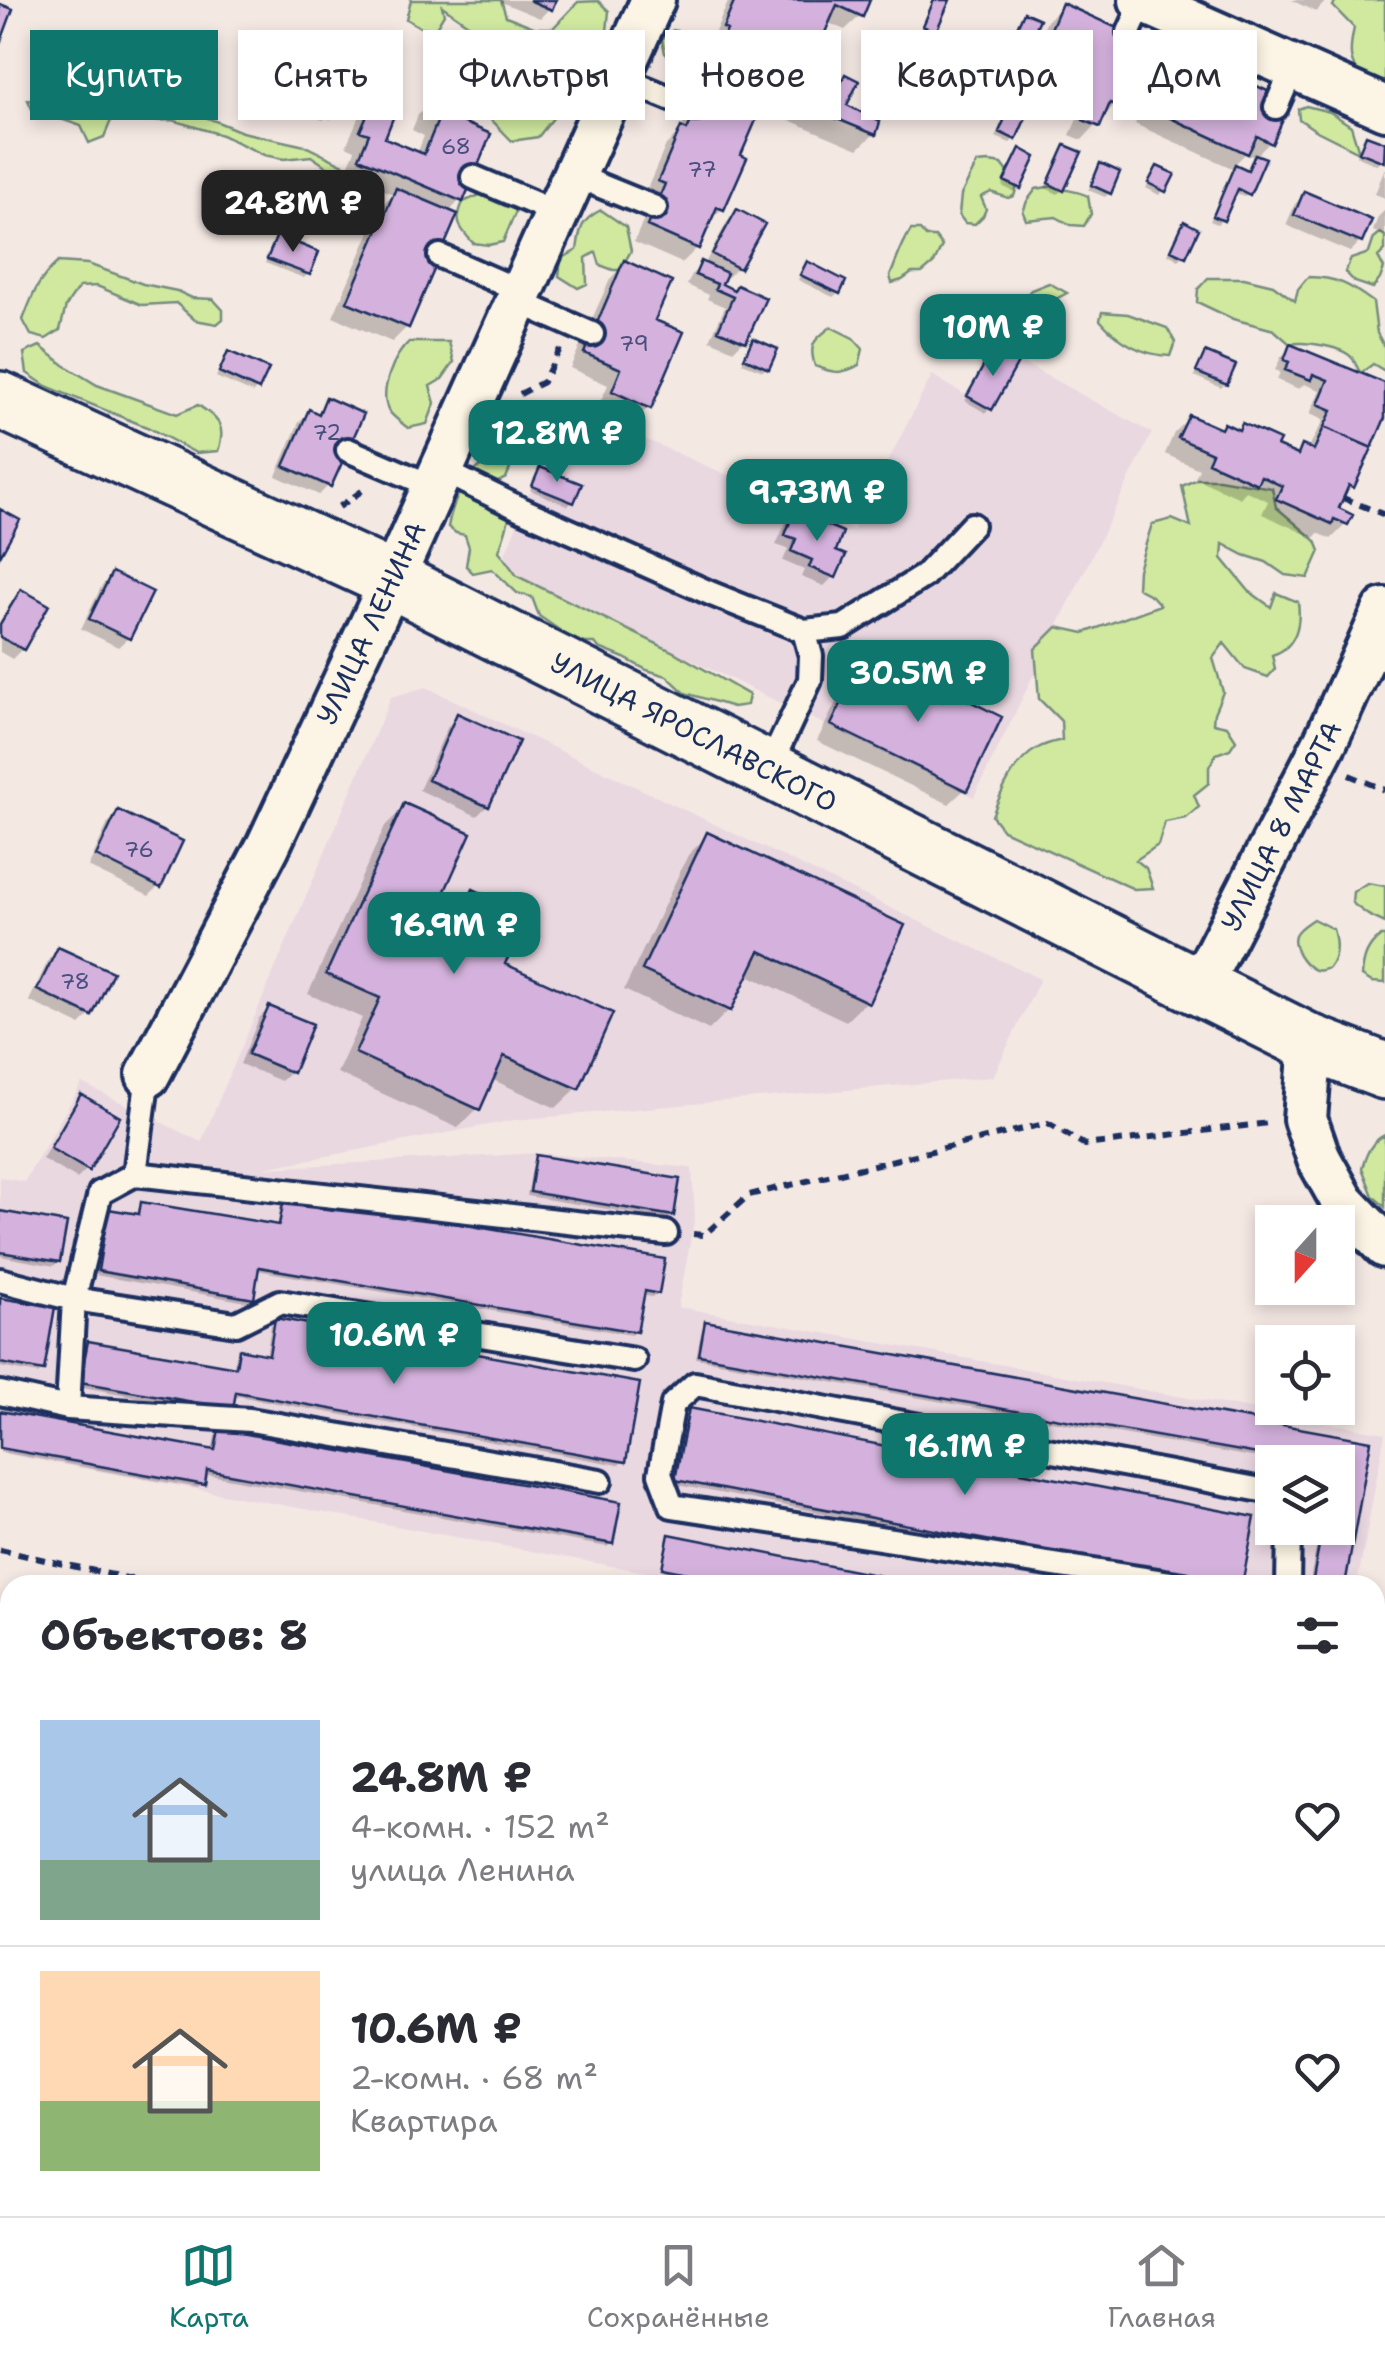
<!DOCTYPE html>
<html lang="ru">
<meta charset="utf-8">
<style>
:root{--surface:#fff;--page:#f7f7f7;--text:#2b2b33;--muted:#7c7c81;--line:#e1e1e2;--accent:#0f766e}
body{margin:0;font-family:"Shantell Sans",sans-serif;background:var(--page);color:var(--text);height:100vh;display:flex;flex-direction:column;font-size:38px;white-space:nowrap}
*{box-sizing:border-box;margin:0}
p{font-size:32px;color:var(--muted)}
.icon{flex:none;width:55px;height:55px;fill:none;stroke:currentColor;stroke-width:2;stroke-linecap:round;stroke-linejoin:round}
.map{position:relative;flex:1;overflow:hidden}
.details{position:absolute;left:0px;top:1575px;width:1385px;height:642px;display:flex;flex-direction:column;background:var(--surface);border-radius:30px 30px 0 0;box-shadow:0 5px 15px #0003}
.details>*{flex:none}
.top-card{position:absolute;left:30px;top:30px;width:1325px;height:90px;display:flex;gap:20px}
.needle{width:65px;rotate:201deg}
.controls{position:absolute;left:1255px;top:1205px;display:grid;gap:20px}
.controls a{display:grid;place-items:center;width:100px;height:100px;border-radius:0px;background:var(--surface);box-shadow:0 5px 15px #0003;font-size:50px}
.price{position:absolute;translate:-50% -85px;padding:0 22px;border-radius:20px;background:var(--accent);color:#fff;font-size:32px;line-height:65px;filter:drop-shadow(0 2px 5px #0008)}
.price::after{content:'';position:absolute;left:50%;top:60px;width:30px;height:22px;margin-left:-15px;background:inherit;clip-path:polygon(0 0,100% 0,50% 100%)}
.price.current{background:#222;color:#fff}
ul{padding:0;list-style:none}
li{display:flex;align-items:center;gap:30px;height:250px;padding:0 40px}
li+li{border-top:2px solid var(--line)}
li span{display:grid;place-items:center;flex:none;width:280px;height:200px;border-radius:0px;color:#555}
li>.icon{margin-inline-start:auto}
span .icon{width:120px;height:120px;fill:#fffc;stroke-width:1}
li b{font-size:42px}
h2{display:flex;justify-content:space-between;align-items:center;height:120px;padding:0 40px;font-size:42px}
.chip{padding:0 35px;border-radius:0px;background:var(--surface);box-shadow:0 5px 15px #0003;font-size:35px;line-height:90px}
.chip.current{background:var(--accent);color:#fff}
.tabs{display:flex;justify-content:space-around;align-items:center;height:140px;border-top:2px solid var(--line);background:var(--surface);font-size:28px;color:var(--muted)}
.tabs a{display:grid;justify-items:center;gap:5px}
.tabs .current{color:var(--accent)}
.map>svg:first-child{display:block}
</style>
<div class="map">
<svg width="1385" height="2216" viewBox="0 0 1385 2216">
<rect width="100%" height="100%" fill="#f4e8e3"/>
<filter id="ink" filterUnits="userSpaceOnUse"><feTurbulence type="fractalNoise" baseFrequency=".01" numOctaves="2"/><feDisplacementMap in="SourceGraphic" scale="20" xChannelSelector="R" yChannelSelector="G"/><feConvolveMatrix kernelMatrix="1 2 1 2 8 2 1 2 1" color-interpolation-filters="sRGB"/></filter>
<g filter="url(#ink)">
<path fill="#ead8e1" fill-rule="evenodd" d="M994,347l158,86 -178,364 -474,-230 65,-163 288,126 79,-155 35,21z
M426,687l614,292 -47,98 -478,43 -250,48 273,-15 154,15 3,48 -17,91 707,126 -28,152h-642l-715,-132v-276l24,5 58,-99 119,59 190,-445zM1272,1462h66v66h-66z
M1375,1652l10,2v35l-6,30 -4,-1z"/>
<path fill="#d0e99f" stroke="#768c7e" stroke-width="2.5" d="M411,0h90l5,16 30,12h17l25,-26 20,-1 11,10 -2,20 -20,27 -18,31 -8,19 -23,29 -26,4 -31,-32 -2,-19 21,-26 16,-2 15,-10 -3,-15 -26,-7 -24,1 -36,-25 2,8 -9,15 -15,-2 -14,-8z
M1336,0h49v88c-33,-15 -39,-23 -31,-60l-21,-22z
M673,30l12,3 12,8 10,24 -2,10 -7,5 -9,-2 -4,-9 -20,-16 -3,-14z
M102,85l24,1 12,10 26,4 78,32 63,14 55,27 -6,7 -18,-7 -25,-17 -27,3 -20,-4 -42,-20 -50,-15 -25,1 -22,-11 -13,8 -8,19 -15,6 -8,-17 -49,-17 -4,-9 19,1 36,12z
M1306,106l24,6 21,14 8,26 -44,-22 -16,-11 -1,-10z
M989,162l13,2 6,8 -4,9 13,6 -3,9 -6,2 -17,-6 -10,5 5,12 -3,7 -8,8 -10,-1 -6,-8 2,-20 16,-32z
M1053,186c12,5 23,4 35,10l3,18 -7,12 -13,-1 -15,-8 -30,3 -3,-8 4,-11 9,-12z
M482,194l28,5 7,10 -14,33 -14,3 -16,-2c-14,-16 -19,-20 -10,-41z
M601,210l25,17 5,24 -11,19h-7l-13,-5 -4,-13 -10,6 1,26 -9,4 -19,-12 2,-17 16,-9c3,-22 4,-30 24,-40z
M911,230h9l6,7h9l7,9 -8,17 -12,10h-10l-10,7 -10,3 -2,-7c7,-16 11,-31 21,-46z
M1380,233l5,3v14l-7,7 6,11 -4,11 -7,9 -18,-6 -10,-10 6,-13 18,-6 5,-15z
M58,262l30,2 55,20 34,7 15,7 21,1 10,11v9l-6,5 -22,-4 -19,-17 -34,2 -45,-19 -18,1 -13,19 -6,24 -14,9 -15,-4 -8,-15c10,-26 14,-39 35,-58z
M1308,277c29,0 42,8 65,25l4,31 8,15v23l-12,-7 -12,9c-4,-4 -5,-10 -8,-14 -9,-13 -49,-18 -63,-15l-16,-14 -41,-11 -36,-17 1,-13 10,-11h36l29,7 22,16 3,-12z
M1049,283l18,10 -28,15 -3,16 13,11 -6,12 -16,-1 -10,-12 -2,-26 16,-18z
M1102,312l26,2 39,14 8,14 -5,14c-28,-1 -52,-15 -70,-36z
M831,327l22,11 10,11 -4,16c-17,10 -26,8 -44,1 -7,-22 -1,-26 16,-39z
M409,342h40l5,20 -12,17 -12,7 5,17 -8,21 -19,4c-5,-4 -15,-11 -19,-17 -11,-19 5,-56 20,-69z
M40,346l24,19 33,20 80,29 21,-9c20,14 29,20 20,46l-22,2 -47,-25 -103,-42 -19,-13 -3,-20z
M524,414l13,10 13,18 -6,14 -15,7 -9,-2 -16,-32 8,-12z
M506,457l6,7 -6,14 -10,5c24,20 11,42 3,68l18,25 157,76 75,43 -2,10 -14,2 -48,-14 -18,-17 -20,-6 -23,-12 -25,-10 -4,-5h-17l-39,-27 -7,-19 -15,-4 -25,-24 -19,4 -7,-7 3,-19 -4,-12 -9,-2 -8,-6c4,-23 15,-48 35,-63 6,-4 16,-5 23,-7z
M1197,479h22l53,9 4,19 40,34 4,10 -12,27 -23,-3 -19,-13 -22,-7 -21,-11 -1,14 27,33 22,16 5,-14 22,9c3,22 -2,46 -26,53l3,14 -7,8 -23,-8 -21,-26 -11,15 10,34 -9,21 -1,10 14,3 9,14 -6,9 -14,5 -7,13v16l-15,12 5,12 -13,11 -21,4 -7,23 -22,15 10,8 7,20 -19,1 -131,-59 -11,-14c9,-24 22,-55 46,-68 7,-4 16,-6 24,-8l-1,-19 -22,-22 -4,-50 22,-22 27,6 76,-28 -8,-9 -15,-8 1,-18 14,-46 20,-5 19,8 -9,-41z
M1367,883l18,3v37l-17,-8 -16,-12 1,-11z
M1313,919l20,10c4,14 5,28 -4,39 -6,2 -11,4 -16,1 -10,-6 -22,-22 -18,-34 3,-7 11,-11 18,-16z
M1381,936h4v47l-13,-1 -10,-6c1,-18 5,-29 19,-40z
M1385,1135v72l-12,-11 -11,-28c4,-13 9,-27 23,-33z
M453,2208h780l22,8h-793l-10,-3z"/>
<path fill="#0003" fill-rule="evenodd" d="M502,0h51l-3,8 -10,10 -39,-16z
M729,0h138l-6,15 -16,15 -19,-8 -12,28 -15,15 -6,-3 -12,12 47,23 17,-20 -1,29 30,28 -16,15 -105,-44 3,-5 -56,-25 14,-30 -4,-2z
M933,0h14l-13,30 -4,5 -10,-5z
M1291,0h36l-11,12z
M1062,6l66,29 94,45 48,62 -15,15 -7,36 -4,4 -11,-4 -11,27 -5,4 -7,-3 24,-52 -99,-45 6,-12 -23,-11 -36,39 -12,-5 8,-18 -13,-6 8,-20 -38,-16 -9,20 -15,15 -12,-5 15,-34 -15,-7 21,-45 4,-4 -2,40 13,-13 3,1 9,-22zM1246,153l9,5 -9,14 -13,-6z
M442,60l14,23 -4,4 -21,-8 6,-15z
M299,71l29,44 -5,5 -40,-16 11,-28z
M706,91l31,65 -15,53 -15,14 -10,25 -15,15 -48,-21 18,-42 -8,-4 22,-51 14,-13 11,-26z
M376,96l5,44 36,14 7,-18 -12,-6 6,-15 15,-15 24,22 3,78 -12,13 -41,114 -15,15 -59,-25 48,-111 12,-12 -48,-20 10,-24 -9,-4 15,-34z
M1010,112l4,27 -4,4 -14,-6z
M1366,138l19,7v7l-8,13 -21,-9z
M1066,148l-4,42 -4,4 -13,-6 16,-36z
M1020,151l-2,36 -4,5 -12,-6z
M1101,166l8,27 -4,4 -17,-7z
M1385,167v31l-10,-4z
M1154,173l10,17 -5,5 -13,-7z
M286,188l19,7 -13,33 -5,4 -19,-7 13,-33z
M1305,194l55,48 -10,10 -64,-27 9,-21z
M1385,210v26l-12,-5 5,-14z
M737,212l1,55 -10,10 -5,-2 -4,10 14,7 11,48 -10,10 -24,-10 15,-33 -18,-8 2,-4 -22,-10 5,-11 10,-10 2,1 23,-43z
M1184,224v31l-5,5 -11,-6 12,-25z
M277,237l31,37 -4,4 -39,-15 8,-21z
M625,263l27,58 -3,86 -16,15 -35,-15 10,-22 -38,-17 40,-89z
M803,269l35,24 -5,4 -35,-17z
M753,341l14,26 -4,4 -21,-8 7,-17z
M1291,347l94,38v17l-33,84 -11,12 -5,11 10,15 -15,15 -13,-6 -4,5 -52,-24 6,-13 -22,-10 -6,7 -45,-20 4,-9 -34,-15 9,-21 15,-15 30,13 18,1 6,-6 31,21 20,9 9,-8 4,2 17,-30 -14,-6 10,-24 -16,-6 -5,5 -22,-9 3,-8 -5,-2 6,-13z
M228,354l29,34 -4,5 -37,-16z
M991,355l-1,53 -4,5 -21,-12z
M1206,355l19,29 -4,4 -27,-12z
M327,400l2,85 -10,10 -43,-19 23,-54 10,-10 6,3z
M541,470l31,32 -4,4 -38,-16z
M795,514l37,38 2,24 -10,10 -23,-9 3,-7 -21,-9 5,-12 -12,-4 9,-21z
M112,575l16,63 -10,9 -37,-18 21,-44z
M21,592l25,14 -24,43 -10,10 -12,-7v-31l11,-19z
M862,665l77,37 8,-9 18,96 -16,15 -132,-63 30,-61z
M458,716l29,90 -10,10 -58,-26 29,-64z
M405,806l22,117 18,8 9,-19 20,-20 27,73 76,123 -21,20 -65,-29 -13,29 -20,20 -121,-55 25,-55 -54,-24 77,-168z
M118,813l41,73 -10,10 -61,-29 20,-44z
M708,835l159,166 -21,20 -100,-47 -17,36 -20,20 -85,-40 64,-135z
M58,950l32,65 -10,10 -51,-24 20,-42z
M269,1009l22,62 -10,10 -41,-17 19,-46z
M82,1097l5,72 -10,10 -35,-20 30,-52z
M537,1158l135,57 -4,4 -141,-23 6,-34z
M281,1201l376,91 -5,5 -11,-2 -6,35 -4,5 -375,-65 -5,27 -4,5 -152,-27 10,-59 4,-5 28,5 1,-7 4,-5 135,23z
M0,1214l58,47 -4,5 -54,-10z
M0,1301l42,68 -4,5 -38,-7z
M276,1321l347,139 -4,5 -387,-70 -6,18 -149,-27 7,-38 4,-4 145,25 3,-13 4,-5 26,6 5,-32z
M706,1324l662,119 -25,142h-34l11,-57h18v-66h-59l-583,-104 6,-29z
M689,1411l550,174h-42l-525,-101 13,-69z
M0,1413l212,39 3,-16 4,-4 392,111 -4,4 -403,-73 -1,10 -5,4 -198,-36z
M671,1538l242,47h-189l-60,-12z"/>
<path fill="#d4b2dd" stroke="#1b2f5e" stroke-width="2.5" d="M529,0h27l-4,10z
M735,0h135l-7,17 -26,-12 -20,46 -13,-5 -8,17 -16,-7 -5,13 22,9 2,-5 7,3 -3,7 32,14 10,-23 14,7 -12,24 33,17 -4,13 -109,-45 2,-6 -55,-25 13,-29 -4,-2z
M934,0h16l-14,32 -13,-6z
M1062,3l86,39 -30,64 -8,-3 -10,24 -17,-7 8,-18 -13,-6 9,-20 -42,-18 -17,38 -16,-6 22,-51 11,4z
M0,4l13,5 -13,35z
M1024,12l16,7 -22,48 -16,-7z
M1148,42l76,36 3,-6 45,21 -5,9 20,9 -15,33 -15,-8 -9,18 -99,-46 5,-12 -26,-11z
M441,57l25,10 -7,18 -25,-11z
M298,68l44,18 -12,31 -44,-18z
M706,88l54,23 -19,44 6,3 -23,52 -7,-3 -18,42 -52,-23 18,-42 -7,-3 23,-54 6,3z
M376,94l23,9 -14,35 39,16 14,-34 -13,-5 8,-18 32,13 -5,11 31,13 -28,68 -104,-44 10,-24 -9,-3z
M1009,109l17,8 -10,23 -17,-8z
M1366,135l19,7 -1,20 -25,-10z
M1065,145l17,7 -18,39 -16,-8z
M1020,148l16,9 -15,32 -17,-8z
M1255,154l11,4 -16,37 -12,-6 -14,32 -11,-5 22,-52 13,6z
M1100,163l20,9 -9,22 -20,-9z
M1157,166l18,8 -9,18 -18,-9z
M285,185l23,9 -14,35 -23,-9z
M396,188l62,26 -49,114 -62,-26z
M1304,191l68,29 -10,23 -68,-28z
M737,209l28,15 -25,45 -28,-15z
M1184,221l15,8 -13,28 -15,-7z
M277,235l42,17 -9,23 -43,-16z
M624,260l48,22 -17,38 29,12 -33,77 -39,-18 9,-22 -37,-16z
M701,261l26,12 -5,11 12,6 3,-5 29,13 -20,44 -28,-12 15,-33 -18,-8 2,-5 -22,-9z
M807,261l39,20 -6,13 -40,-19z
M753,338l25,11 -9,20 -25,-11z
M1290,344l95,39v35l-13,30 -48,-21 8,-17 -14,-6 10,-24 -15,-6 -2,6 -26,-10 4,-8 -5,-2z
M994,347l25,14 -27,49 -25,-14z
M228,351l41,18 -10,21 -40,-18z
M1205,352l31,13 -9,20 -31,-13z
M326,397l38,17 -33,73 -47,-21 25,-57 10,5z
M1189,415l32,14 3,-6 15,7 3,-7 38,17 -3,6 21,9 4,-10 12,5 10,-23 48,21 -18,40 -5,-3 -10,23 14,7 -5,10 -14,-6 -2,5 -56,-25 6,-13 -21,-10 -4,8 -49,-22 4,-9 -34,-15z
M540,467l42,17 -8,19 -42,-17z
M0,509l20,11 -20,36z
M794,511l49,21 -7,19 10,4 -10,23 -27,-11 3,-7 -21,-9 5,-12 -11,-4z
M112,572l41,20 -23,47 -41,-20z
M21,589l28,16 -25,45 -24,-13v-13z
M861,662l81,39 5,-11 55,27 -35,74 -136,-66z
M457,713l62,28 -30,66 -61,-27z
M404,803l67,30 -40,89 23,10 19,-43 55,25 -23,50 108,49 -34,76 -75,-33 -24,54 -125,-57 25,-55 -54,-24z
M118,810l65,31 -22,47 -65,-32z
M707,832l198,93 -36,78 -109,-52 -29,60 -89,-41z
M58,947l55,25 -21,44 -55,-26z
M269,1006l44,18 -20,49 -45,-19z
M81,1094l39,23 -31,54 -39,-23z
M536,1155l144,24 -6,37 -144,-24z
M285,1194l380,65 -6,35 -14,-3 -8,41 -378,-65 -5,32 -156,-28 10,-62 31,5 2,-12 138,23z
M0,1211l67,12 -7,39 -60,-10z
M0,1298l55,9 -11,64 -44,-8z
M275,1318l365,65 -14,79 -390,-70 -3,17 -153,-27 8,-41 148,26 3,-18 30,6z
M705,1321l666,120 -26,144h-33l10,-57h16v-66h-35l-604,-107z
M689,1408l566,109 -13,68h-22l-545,-105z
M0,1411l215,39 4,-21 402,73 -8,42 -406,-74 -2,15 -205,-37z
M669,1534l257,51h-179l-85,-17z
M1375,1661l8,1 -5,28 -3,-1z"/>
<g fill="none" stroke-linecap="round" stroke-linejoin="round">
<defs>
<path id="service" d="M1129,32l14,-31
M1188,61l14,-34
M618,77l78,32
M519,78l83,34
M1276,107l17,-39
M574,175l81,33
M473,177l84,36
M440,256l82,36
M517,301l75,33
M348,450l86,37
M441,470l82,40 189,84 92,37 39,-4 81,-51 48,-51
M768,770l42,-90 1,-24 -7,-25
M135,1174l13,-99
M0,1280l74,19 162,25 44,-22 354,58
M0,1393l68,15 182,12 350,61
M68,1408l6,-109 26,-106 35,-19 531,59
M1184,1585l-512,-79 -12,-32 13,-70 22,-20 577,108
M1288,1585l1,-57
M1375,1749l10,4"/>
<path id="minor" d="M1141,0l244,108
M1199,987l127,-247 59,-130
M1311,1043l-6,76 14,40 24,43 42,44
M148,1075l120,-229 124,-266 261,-580
M0,1844l10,5
M939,2208l1,8
M1240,2208l33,8"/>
<path id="tertiary" d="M0,400l392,180 807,407 112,56 74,28"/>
</defs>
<use href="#service" stroke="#1b2f5e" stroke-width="30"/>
<use href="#minor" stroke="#1b2f5e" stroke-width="50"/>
<use href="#tertiary" stroke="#1b2f5e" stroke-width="62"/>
<path stroke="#1b2f5e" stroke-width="6" stroke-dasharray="10 8" stroke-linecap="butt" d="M520,394l23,-12 17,-33
M1343,498l42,17
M339,507l27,-19
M1349,775l36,15
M693,1234l11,1 45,-40 299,-72 37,22 184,-22
M0,1550l158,35
M1375,1837l10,2
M1185,2216l16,-8"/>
<use href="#service" stroke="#fcf5e5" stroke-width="22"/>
<use href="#minor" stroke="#fcf5e5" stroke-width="42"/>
<use href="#tertiary" stroke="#fcf5e5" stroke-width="55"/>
<path stroke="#1b2f5e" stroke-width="8" stroke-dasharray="15 8" stroke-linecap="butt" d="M0,1650l10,2
M0,1679l10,2
M1375,1940l10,3
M1375,1973l10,2"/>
</g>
</g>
<g text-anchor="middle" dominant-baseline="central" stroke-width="8" stroke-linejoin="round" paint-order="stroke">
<g font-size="22" fill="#49507e">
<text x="456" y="146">68</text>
<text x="702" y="169">77</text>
<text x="634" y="343">79</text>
<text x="327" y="432">72</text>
<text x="139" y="849">76</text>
<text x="75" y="981">78</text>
</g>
<g font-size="28" fill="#1b2f5e" stroke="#fcf5e5">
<text transform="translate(371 623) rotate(-65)">УЛИЦА ЛЕНИНА</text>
<text transform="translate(694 732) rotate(27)">УЛИЦА ЯРОСЛАВСКОГО</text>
<text transform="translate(1281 826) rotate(-63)">УЛИЦА 8 МАРТА</text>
</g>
</g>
</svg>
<div class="controls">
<a><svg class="needle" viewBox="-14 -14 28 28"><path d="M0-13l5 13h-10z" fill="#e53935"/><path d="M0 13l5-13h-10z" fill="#7c7c81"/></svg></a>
<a><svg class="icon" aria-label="locate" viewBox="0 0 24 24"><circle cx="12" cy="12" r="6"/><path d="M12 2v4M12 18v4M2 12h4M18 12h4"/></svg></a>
<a><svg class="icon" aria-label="layers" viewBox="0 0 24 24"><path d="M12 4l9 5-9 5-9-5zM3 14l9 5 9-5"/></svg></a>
</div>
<b class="price current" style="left:293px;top:255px">24.8M ₽</b>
<b class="price" style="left:993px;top:379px">10M ₽</b>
<b class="price" style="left:557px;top:485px">12.8M ₽</b>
<b class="price" style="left:817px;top:544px">9.73M ₽</b>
<b class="price" style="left:918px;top:725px">30.5M ₽</b>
<b class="price" style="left:454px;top:977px">16.9M ₽</b>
<b class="price" style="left:394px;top:1387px">10.6M ₽</b>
<b class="price" style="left:965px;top:1498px">16.1M ₽</b>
<div class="top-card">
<a class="chip current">Купить</a>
<a class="chip">Снять</a>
<a class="chip">Фильтры</a>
<a class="chip">Новое</a>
<a class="chip">Квартира</a>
<a class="chip">Дом</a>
</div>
<section class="details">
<h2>Объектов: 8<svg class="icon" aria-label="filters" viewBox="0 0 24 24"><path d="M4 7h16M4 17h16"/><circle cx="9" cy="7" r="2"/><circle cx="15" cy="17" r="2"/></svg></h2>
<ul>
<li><span style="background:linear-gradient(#a9c7e8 70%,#7fa58c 0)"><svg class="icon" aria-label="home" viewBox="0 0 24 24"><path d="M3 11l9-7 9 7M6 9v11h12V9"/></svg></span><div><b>24.8M ₽</b><p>4-комн. · 152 m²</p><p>улица Ленина</p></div><svg class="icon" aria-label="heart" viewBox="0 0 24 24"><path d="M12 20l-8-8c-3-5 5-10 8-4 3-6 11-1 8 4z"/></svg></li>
<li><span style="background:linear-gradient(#ffd9b3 65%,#8fb573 0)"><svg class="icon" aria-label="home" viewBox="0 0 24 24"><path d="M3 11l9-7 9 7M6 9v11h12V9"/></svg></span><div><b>10.6M ₽</b><p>2-комн. · 68 m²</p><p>Квартира</p></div><svg class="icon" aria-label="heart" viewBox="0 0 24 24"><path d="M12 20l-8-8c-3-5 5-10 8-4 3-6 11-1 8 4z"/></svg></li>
</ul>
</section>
</div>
<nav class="tabs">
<a class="current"><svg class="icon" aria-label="map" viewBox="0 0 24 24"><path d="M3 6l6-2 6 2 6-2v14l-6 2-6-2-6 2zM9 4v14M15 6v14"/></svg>Карта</a>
<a><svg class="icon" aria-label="saved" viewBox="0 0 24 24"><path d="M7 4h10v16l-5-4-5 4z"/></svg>Сохранённые</a>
<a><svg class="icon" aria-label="home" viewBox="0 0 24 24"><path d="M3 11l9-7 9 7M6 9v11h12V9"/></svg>Главная</a>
</nav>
